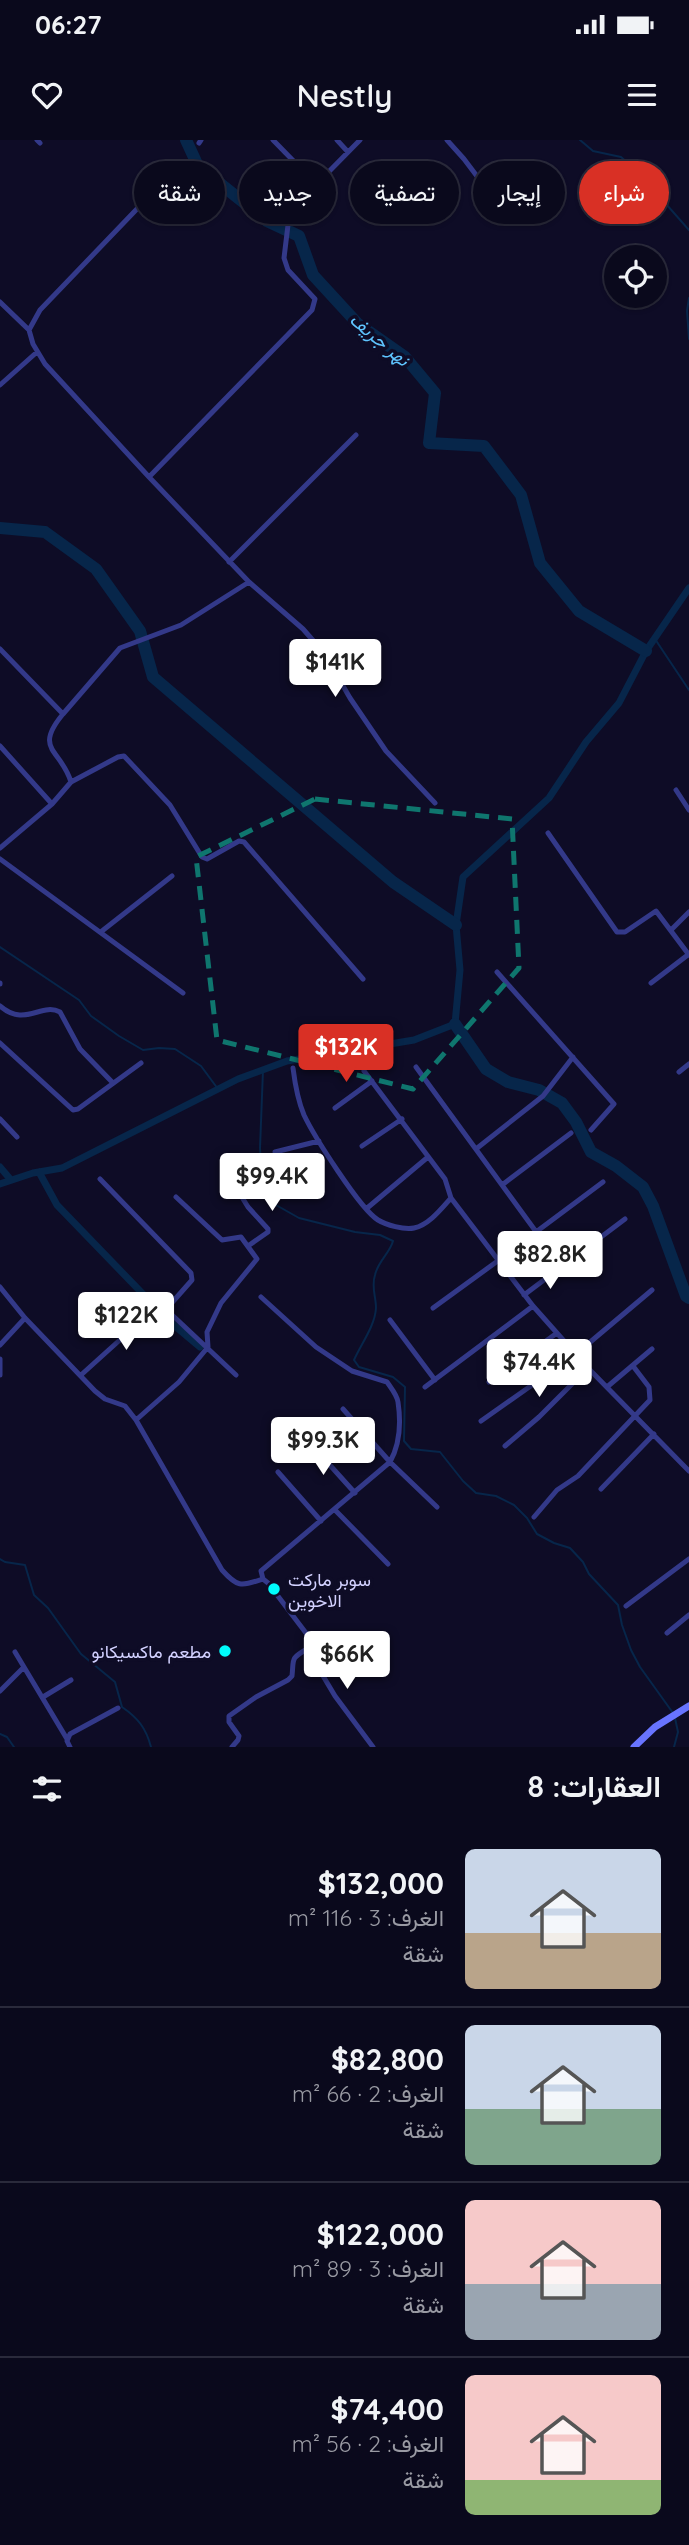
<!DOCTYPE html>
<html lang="ar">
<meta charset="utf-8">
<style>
:root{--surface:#0a091c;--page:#131225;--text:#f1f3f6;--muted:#999aa3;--line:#2a2a3b;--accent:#d93025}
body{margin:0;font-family:Quicksand,Vazirmatn,sans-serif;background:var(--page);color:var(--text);direction:rtl;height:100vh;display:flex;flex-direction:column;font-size:26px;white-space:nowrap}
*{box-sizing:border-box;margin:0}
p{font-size:23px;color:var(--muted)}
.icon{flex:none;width:38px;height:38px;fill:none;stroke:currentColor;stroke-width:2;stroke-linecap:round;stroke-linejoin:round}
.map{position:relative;height:1607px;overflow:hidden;direction:ltr}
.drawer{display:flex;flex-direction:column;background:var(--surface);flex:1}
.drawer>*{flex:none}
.guide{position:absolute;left:21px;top:21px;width:648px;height:63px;direction:rtl;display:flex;gap:14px}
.fabs{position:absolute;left:604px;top:105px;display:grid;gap:14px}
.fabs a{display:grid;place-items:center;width:63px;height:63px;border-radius:50%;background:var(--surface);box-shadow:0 2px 5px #0004,0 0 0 2px var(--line);font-size:35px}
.price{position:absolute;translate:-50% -60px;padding:0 16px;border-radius:7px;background:#fff;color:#222;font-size:23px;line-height:46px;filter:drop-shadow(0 2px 4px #0008)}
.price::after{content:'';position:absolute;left:50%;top:42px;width:21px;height:16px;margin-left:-10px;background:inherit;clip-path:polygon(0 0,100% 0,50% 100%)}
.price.current{background:var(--accent);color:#fff}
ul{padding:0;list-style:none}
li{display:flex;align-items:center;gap:21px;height:175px;padding:0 28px}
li+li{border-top:2px solid var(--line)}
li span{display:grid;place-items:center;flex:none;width:196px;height:140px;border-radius:10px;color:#555}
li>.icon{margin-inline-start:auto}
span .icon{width:84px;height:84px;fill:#fffc;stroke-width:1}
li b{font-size:30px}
h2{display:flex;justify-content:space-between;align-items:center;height:84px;padding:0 28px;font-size:30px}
.pill{padding:0 24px;border-radius:32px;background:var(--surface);box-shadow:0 2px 5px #0004,0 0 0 2px var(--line);font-size:24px;line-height:63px}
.pill.current{background:var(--accent);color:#fff}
.status{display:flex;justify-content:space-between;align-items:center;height:49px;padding:0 35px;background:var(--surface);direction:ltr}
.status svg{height:19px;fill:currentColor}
header{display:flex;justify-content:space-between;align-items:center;height:91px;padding:0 28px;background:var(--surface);font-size:32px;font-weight:600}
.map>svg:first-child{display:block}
</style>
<div class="status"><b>06:27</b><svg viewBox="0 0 49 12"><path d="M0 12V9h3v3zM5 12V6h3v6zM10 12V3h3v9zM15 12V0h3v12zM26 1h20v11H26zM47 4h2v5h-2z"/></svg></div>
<header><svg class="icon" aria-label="menu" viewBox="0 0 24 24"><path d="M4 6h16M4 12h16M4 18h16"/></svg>Nestly<svg class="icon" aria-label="heart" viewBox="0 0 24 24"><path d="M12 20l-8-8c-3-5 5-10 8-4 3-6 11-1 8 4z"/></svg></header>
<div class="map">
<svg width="689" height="1607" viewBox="0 0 689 1607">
<rect width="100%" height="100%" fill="#0e0c26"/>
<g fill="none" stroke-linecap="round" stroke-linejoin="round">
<path stroke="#07264a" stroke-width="2" d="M580,0l13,11 28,6 16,14 52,59
M689,158l-2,13 2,28
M655,499l34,51
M0,807l79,53 12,16 28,20 24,14 16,-2 16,1 26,17 17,23
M263,930l-3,78 2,35 14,22 23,13 56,14 25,3 13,6c-3,12 -15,20 -18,34 -4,12 1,21 1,33 -1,18 -15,36 -22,52l5,7 34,10 12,10 -1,54 7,8 29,3 23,29 13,12 20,3 18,9 13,13 10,16 17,9 16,5 13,14 6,12 29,31 4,20 9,25 9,17 33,46
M0,1419l5,3 20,3 9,30 14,13 33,46 34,28 7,25c16,11 24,21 29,40
M0,1594l7,3 7,10
M674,1607l4,-15 -3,-14"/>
<path stroke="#07264a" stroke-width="7" d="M0,1027l11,13
M39,1032l18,33 112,116 31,26
M0,1044l33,-11 29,-5 176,-89 49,-18 127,-21 41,-16 5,-54 -4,-45 7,-48 86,-79 37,-56 33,-39 27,-52 43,-63"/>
<path stroke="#07264a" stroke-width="12" d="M186,0l12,26 69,55 32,15 14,39 45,49 47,33 30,36 -6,50 55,3 37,49 19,68 39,48 67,40
M0,388l45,4 51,37 44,62 13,46 240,205 63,43
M455,884l31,45 22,13 31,8 23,13 14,19 15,30 25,14 27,21 10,19 33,90 3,2"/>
<path stroke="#333989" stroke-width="5" d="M37,0l3,3
M273,0l43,44
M337,0l11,12
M447,0l17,19 40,53
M199,3l2,-3
M0,162l29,28
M0,245l37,-33
M149,337l-104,-113 -12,-20 -4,-14 11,-20 118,-123
M229,422l127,-127
M249,442l54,47 21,24 26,45 36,53 49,52
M0,509l63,65c-30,36 -2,35 8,68l-19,22 -52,44
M63,574l57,-66 61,-23 68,-43 -100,-105 163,-167 3,-11 -27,-29 -4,-12 4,-33 11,-23 61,-62
M0,606l52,58
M71,642l47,-25 6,-1 46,49 32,52 5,2 32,-18 5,1 119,137
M676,650l13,20
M548,693l69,99h8l31,-21 33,44
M0,719l183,134
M672,789l17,-17
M102,791l70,-55
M497,832l117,132 -23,26
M0,843v1
M651,843l38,-29
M0,866c25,22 41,-4 60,6l20,37 33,34
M0,903l73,67 5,-1 63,-46
M416,927l145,199
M293,928c2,16 5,33 11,47 10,21 56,94 74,105 8,5 26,10 36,8 15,-3 28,-20 37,-30
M364,931l81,108 6,19 82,108 55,62 101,103
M679,932l10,-8
M335,968l37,-27
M0,979l17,18
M362,1006l40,-27
M476,1009l67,-53 30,-39
M275,1012l44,-11
M227,1033l21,34 20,22v3l-20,14
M100,1039l91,94 1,7 -23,26 1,7 66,62
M502,1045l69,-52
M366,1069l62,-52
M536,1092l67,-50
M0,1147l25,31 70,73 10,8 20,7 11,14 86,150c16,18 19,16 41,9l5,4 41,54 -2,12 28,47 38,51
M524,1155l101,-76
M261,1157l55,50 36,24 35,11c4,6 10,13 11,20 3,20 2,42 -8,60l-129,109 2,8
M433,1168l66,-48
M390,1180l45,60
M0,1205l25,-27
M0,1219v16
M81,1235l72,-65
M489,1242l68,-49
M425,1247l108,-81
M607,1247l45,-38
M343,1269l47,53 47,45
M136,1280l43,-38 29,-35 -1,-15 14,-29 36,-44 -16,-22 -19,3 -46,-43
M481,1281l95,-67 76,-64
M310,1303l45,50
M505,1306l34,-29 49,-49
M278,1332l43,49
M601,1349l53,-55
M335,1370l53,54
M534,1377l23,-27 21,-14 72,-76 -1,-13 -16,-21
M626,1466l63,-47
M667,1493l22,-18
M15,1512l52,87
M0,1551l24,-24
M43,1557l28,-17
M70,1607l-3,-6 3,-7 48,-26
M232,1607l6,-7 1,-4 -10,-14v-6l27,-19 32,-17 4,-4c2,-18 -2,-17 15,-27"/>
<path stroke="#6874ff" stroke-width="7" d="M634,1607l21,-20 34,-21"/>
</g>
<path fill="none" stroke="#0f766e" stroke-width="5" stroke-dasharray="14 9" stroke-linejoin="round" d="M315,659l197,20 7,149 -106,121 -196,-49 -21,-183z"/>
<g fill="#00fcfc" stroke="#0e0c26" stroke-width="2.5">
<circle cx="274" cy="1449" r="7"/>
<circle cx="225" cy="1511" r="7"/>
</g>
<g text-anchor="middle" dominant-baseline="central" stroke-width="7" stroke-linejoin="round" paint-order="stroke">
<g font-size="18" fill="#d2d1ff" stroke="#0e0c26" text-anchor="start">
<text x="288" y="1439">سوبر ماركت<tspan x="288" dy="21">الاخوين</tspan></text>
<text x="211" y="1511" text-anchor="end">مطعم ماكسيكانو</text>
</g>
<g font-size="19" font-style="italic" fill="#5fc5ff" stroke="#0e0c26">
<text transform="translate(380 199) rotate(40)">نهر جريف</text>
</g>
</g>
</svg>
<div class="fabs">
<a><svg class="icon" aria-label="locate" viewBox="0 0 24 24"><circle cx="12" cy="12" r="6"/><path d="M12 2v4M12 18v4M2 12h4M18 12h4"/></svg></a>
</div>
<b class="price" style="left:335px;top:559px">$141K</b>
<b class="price current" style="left:346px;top:944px">$132K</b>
<b class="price" style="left:272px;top:1073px">$99.4K</b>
<b class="price" style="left:550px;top:1151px">$82.8K</b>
<b class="price" style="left:126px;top:1212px">$122K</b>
<b class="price" style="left:539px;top:1259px">$74.4K</b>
<b class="price" style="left:323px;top:1337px">$99.3K</b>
<b class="price" style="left:347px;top:1551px">$66K</b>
<div class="guide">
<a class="pill current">شراء</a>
<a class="pill">إيجار</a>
<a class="pill">تصفية</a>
<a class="pill">جديد</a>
<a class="pill">شقة</a>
</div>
</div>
<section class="drawer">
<h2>العقارات: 8<svg class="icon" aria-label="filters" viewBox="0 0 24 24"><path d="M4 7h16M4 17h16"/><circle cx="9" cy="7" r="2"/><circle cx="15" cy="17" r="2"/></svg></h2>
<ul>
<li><span style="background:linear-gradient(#c9d6e8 60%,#b9a48a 0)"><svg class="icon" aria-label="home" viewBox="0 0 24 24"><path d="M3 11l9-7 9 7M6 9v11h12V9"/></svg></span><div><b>$132,000</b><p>الغرف: 3 · 116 m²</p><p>شقة</p></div></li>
<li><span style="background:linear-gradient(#c9d6e8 60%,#7fa58c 0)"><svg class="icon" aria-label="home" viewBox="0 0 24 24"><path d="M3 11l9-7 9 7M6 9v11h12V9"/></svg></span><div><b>$82,800</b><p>الغرف: 2 · 66 m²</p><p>شقة</p></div></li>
<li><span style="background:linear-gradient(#f6c9c9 60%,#9aa5b1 0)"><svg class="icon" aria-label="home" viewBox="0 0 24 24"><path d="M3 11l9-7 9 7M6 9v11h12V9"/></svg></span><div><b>$122,000</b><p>الغرف: 3 · 89 m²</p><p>شقة</p></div></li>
<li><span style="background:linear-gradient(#f6c9c9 75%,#8fb573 0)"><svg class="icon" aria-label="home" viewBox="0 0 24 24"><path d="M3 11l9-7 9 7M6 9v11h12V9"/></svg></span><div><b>$74,400</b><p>الغرف: 2 · 56 m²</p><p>شقة</p></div></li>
</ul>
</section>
